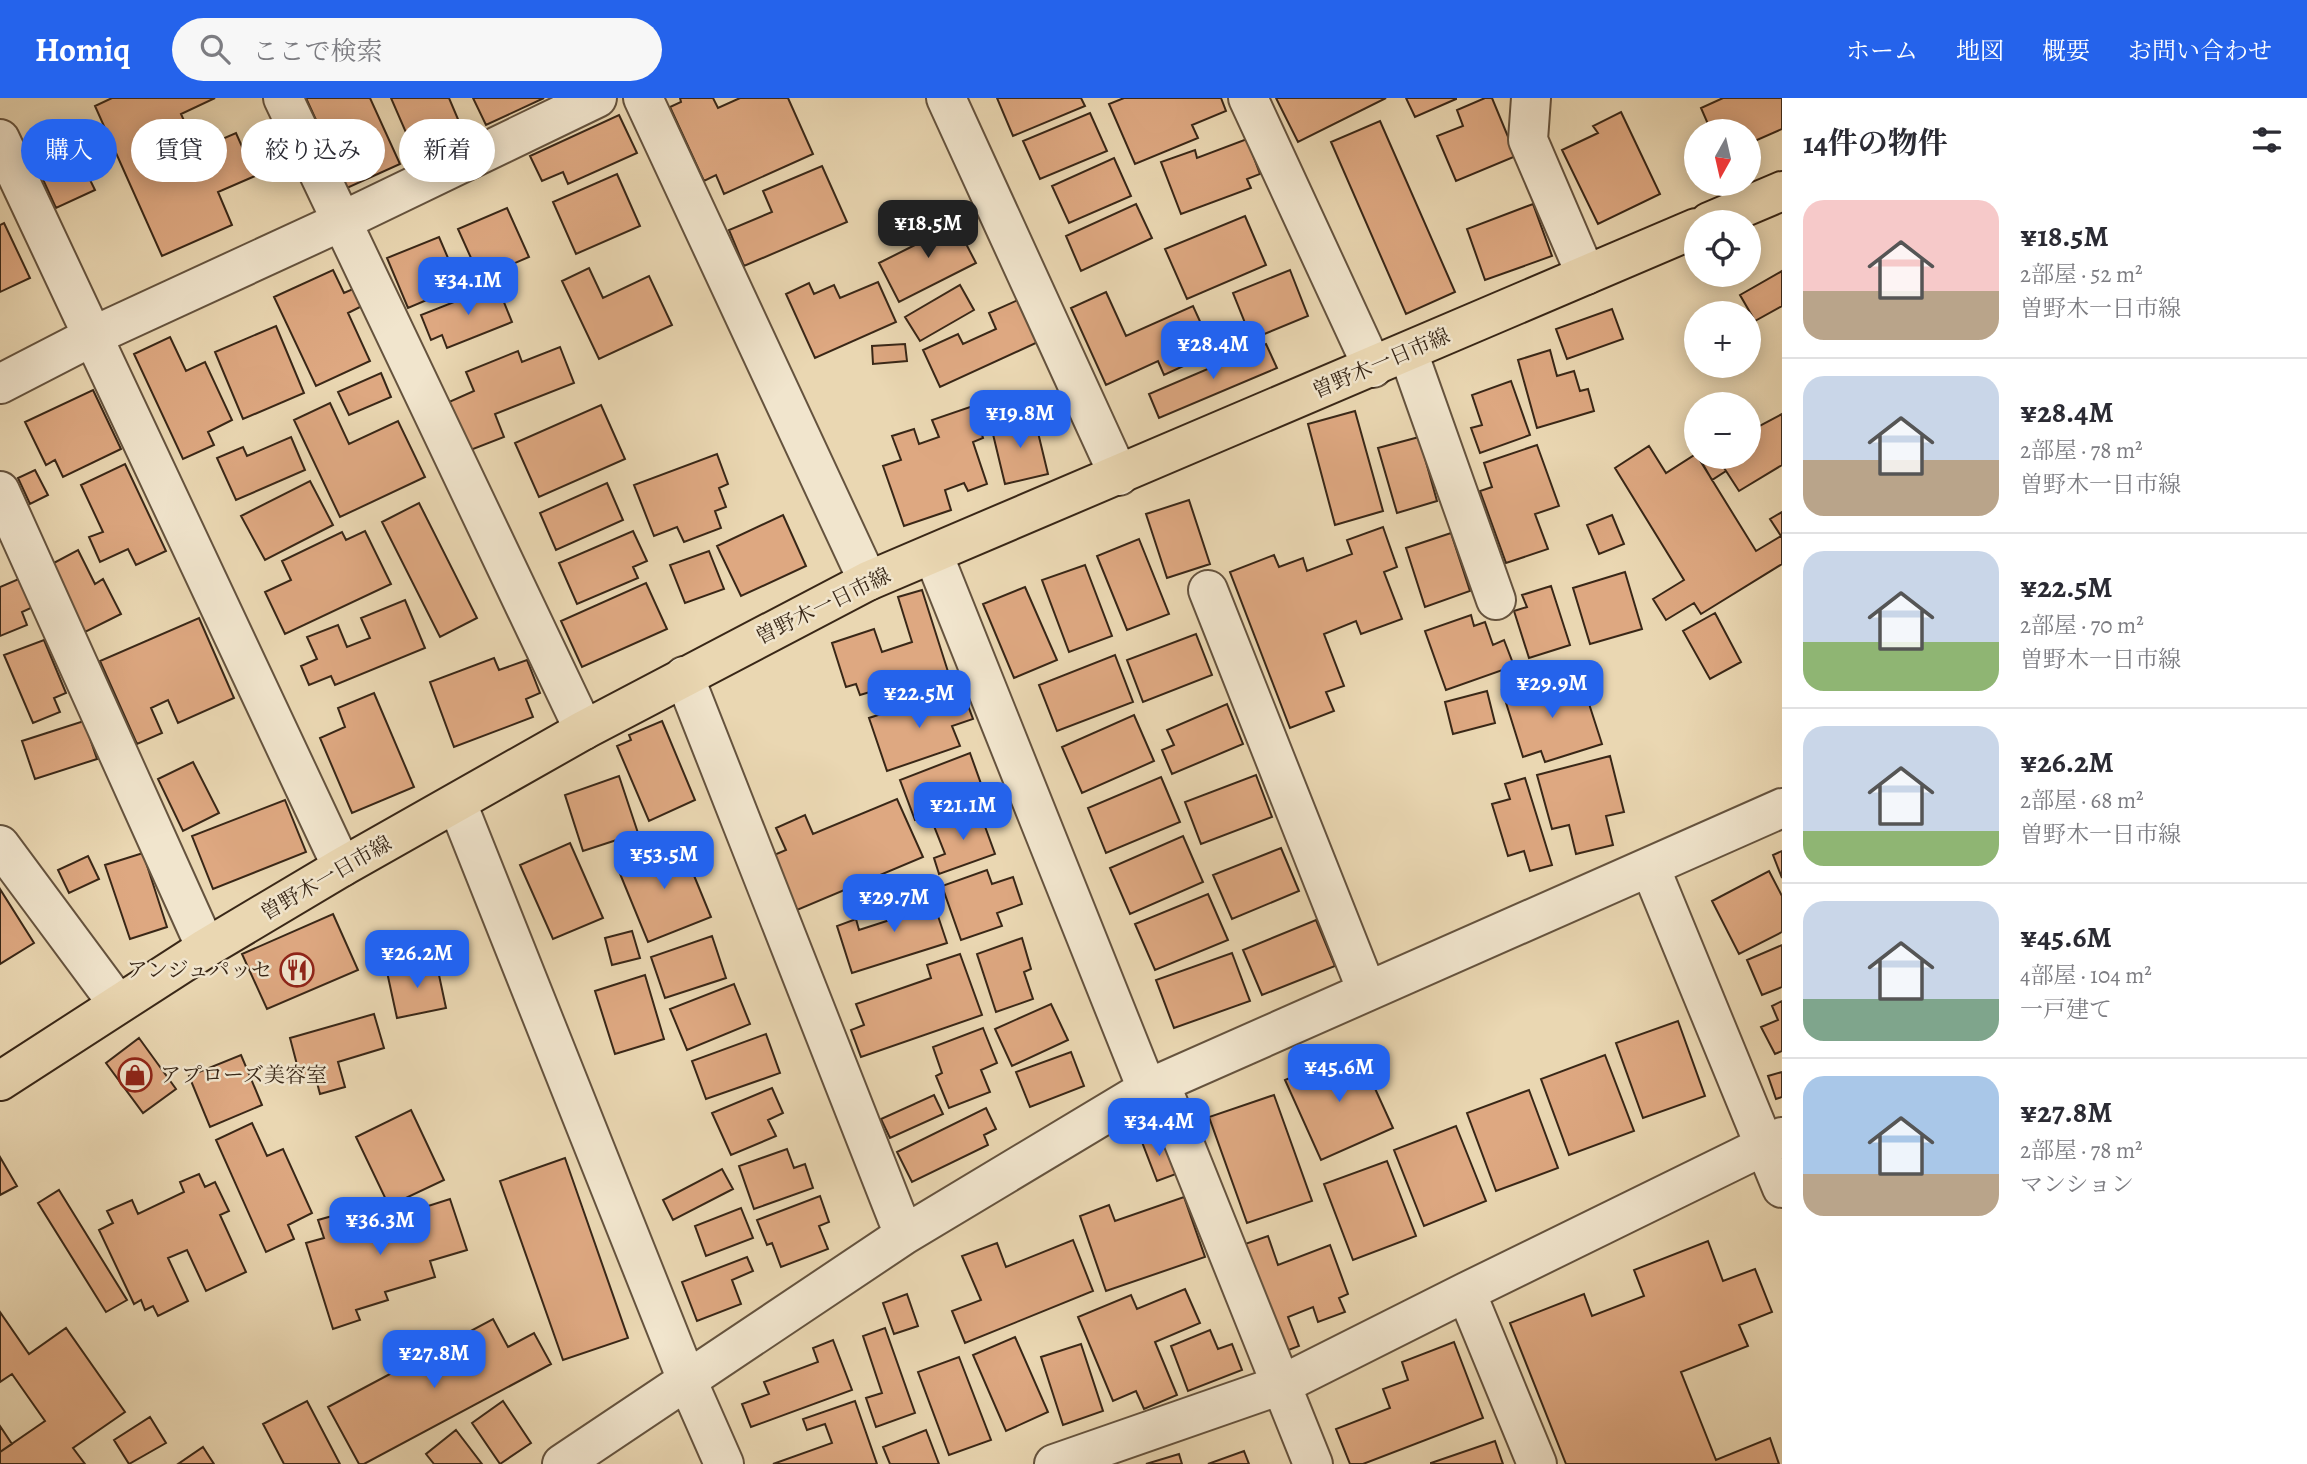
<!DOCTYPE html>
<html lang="ja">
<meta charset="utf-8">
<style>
:root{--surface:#fff;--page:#f7f7f7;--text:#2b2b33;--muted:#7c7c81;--line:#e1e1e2;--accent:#2563eb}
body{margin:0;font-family:Alegreya,"Noto Serif JP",serif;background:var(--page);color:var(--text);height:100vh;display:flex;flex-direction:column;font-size:26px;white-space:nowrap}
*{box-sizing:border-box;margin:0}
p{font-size:23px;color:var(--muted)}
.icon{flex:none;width:38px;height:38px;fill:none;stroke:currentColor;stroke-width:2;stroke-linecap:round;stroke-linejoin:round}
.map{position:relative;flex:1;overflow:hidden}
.sheet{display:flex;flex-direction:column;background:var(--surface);width:525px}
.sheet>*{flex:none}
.top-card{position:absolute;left:21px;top:21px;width:665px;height:63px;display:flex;gap:14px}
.needle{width:46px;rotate:188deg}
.controls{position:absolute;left:1684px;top:21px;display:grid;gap:14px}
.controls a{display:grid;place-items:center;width:77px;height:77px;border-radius:50%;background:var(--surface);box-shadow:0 4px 18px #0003;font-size:35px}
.price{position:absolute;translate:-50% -60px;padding:0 16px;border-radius:14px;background:var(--accent);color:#fff;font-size:23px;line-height:46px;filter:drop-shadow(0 2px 4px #0008)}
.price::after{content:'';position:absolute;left:50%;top:42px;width:21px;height:16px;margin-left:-10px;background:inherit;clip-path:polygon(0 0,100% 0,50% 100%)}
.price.active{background:#222;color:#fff}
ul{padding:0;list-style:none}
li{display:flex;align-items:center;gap:21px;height:175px;padding:0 21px}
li+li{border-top:2px solid var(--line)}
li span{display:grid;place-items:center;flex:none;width:196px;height:140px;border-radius:21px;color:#555}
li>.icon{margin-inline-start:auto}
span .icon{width:84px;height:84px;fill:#fffc;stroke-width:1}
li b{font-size:30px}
h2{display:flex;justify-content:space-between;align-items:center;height:84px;padding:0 21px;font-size:30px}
.pill{padding:0 24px;border-radius:32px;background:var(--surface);box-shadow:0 4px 18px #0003;font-size:24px;line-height:63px}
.pill.active{background:var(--accent);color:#fff}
header{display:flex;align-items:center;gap:42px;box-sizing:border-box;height:98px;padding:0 35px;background:var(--accent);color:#fff}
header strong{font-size:33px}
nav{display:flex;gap:38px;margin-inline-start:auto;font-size:24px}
.search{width:490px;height:63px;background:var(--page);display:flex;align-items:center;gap:18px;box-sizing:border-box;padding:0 24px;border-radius:38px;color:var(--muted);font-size:26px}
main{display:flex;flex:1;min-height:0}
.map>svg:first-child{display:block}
</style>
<header>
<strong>Homiq</strong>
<div class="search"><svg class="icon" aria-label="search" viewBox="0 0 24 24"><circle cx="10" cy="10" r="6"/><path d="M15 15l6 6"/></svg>ここで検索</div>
<nav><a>ホーム</a><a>地図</a><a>概要</a><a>お問い合わせ</a></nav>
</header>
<main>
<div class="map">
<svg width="1782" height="1366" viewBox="0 0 1782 1366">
<rect width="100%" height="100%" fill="#ead7b2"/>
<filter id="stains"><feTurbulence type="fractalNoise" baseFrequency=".00286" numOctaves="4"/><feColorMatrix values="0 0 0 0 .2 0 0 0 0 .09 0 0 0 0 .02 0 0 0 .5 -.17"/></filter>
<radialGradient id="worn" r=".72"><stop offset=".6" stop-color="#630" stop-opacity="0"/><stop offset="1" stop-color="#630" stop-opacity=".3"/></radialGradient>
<path fill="#dea881" stroke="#392717" stroke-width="2" d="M112,0h103l-34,16 16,36 39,-17 19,43 -37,16 14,33 -70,31 -67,-150z
M306,0h64l30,66 -53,24z
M391,0h58l14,33 -49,20z
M473,0h71l-58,27z
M680,0h33l5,10 22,-10h48l25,56 -89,40 -8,-19 -12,6 -34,-74 11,-5z
M997,0h84l4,8 -72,30z
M1124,0h97l5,13 -34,14 6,13 -63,26 -26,-60z
M1276,0h110l-88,44z
M1406,0h50v1l-41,18z
M1485,0h7l24,58 -60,25 -19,-45 26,-10 -6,-16z
M1723,0h59v31l-34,15v-13h-37l-10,-23z
M1621,14l39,82 -62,30 -36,-74 36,-17 -5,-7z
M1090,15l17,38 -67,28 -17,-38z
M619,17l18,38 -69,31 -5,-12 -21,9 -12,-25z
M1380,23l75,171 -49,22 -75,-172z
M67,35l28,57 -39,18 -26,-57z
M1247,41l13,35 -13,5 4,9 -70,26 -20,-52 34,-12 2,8z
M1114,60l17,38 -62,27 -17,-37z
M822,68l25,56 -103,44 -15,-36 43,-18 -9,-21z
M617,76l23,52 -64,28 -23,-52z
M1136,106l16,34 -71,33 -15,-35z
M1533,106l19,52 -67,24 -18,-51z
M507,110l22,49 -49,21 -22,-49z
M951,117l25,48 -77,39 -20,-39 40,-20 -5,-9z
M1245,118l21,49 -79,34 -22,-50z
M4,125l26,55 -30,14v-67z
M439,139l21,49 -52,22 -21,-50z
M589,170l14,30 46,-22 23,49 -73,34 -37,-78z
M333,172l11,23 9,-4 9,17 -14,7 22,48 -54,25 -42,-89z
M1290,172l18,46 -68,28 -7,-17 12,-4 -12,-30z
M1782,173v35l-27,15 -15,-26z
M878,184l18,40 -81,36 -29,-64 23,-11 5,11 20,-9 6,13z
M497,187l15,37 -65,26 -5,-13 -11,5 -10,-25z
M960,187l14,25 -54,31 -15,-24z
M1106,194l20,44 67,-30 21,46 -50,23 -6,-14 -52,24 -35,-77z
M1018,202l20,42 -98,45 -17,-37 35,-16 5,10 33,-15 -7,-16z
M1612,211l11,30 -56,20 -11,-30z
M276,228l28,67 -61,26 -28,-67z
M170,239l16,34 19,-9 27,58 -24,12 6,13 -31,14 -49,-105z
M905,246l2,17 -34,3 -1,-18z
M1266,246l11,24 -118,50 -10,-24z
M560,249l14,36 -79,31 9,23 -36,14 -19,-49 25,-11 -8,-19 52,-21 4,11z
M1550,252l7,26 17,-5 6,20 8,-2 6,22 -57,17 -19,-68z
M381,275l10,24 -42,18 -11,-23z
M1511,283l19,54 -50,18 -9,-25 11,-3 -10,-30z
M93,292l28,59 -58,28 -8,-17 -9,5 -21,-43z
M330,305l19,41 49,-23 27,56 -85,40 -46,-97z
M601,307l24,54 -86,38 -24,-54z
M973,308l10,32 -10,4 14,42 -19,7 -4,-8 -19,7 6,20 -47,16 -21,-60 18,-6 -9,-24 22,-7 5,15 20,-7 -7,-17z
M1355,313l28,100 -48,14 -27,-101z
M1782,316v51l-43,26 -22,-34h31v-25z
M1034,318l14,58 -43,10 -14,-58z
M291,339l14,33 -69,30 -19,-42 26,-11 4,9z
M1419,339l18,64 -40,12 -19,-65z
M1537,347l22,61 -24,8 13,35 -42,14 -26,-72 12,-4 -8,-24z
M1649,348l17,27 30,-19 60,97 25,-15 -11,-17 12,-7v52l-81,50 -7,-11 -28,17 -13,-21 31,-19 -69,-112z
M717,356l11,30 -9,4 7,19 -11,4 6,17 -37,14 -7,-15 -23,9 -20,-51z
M1708,359h9l9,14 -14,9 -11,-19z
M125,366l41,87 -30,14 -8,-16 -28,13 -11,-25 14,-5 -22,-47z
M35,372l13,25 -18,9 -12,-26z
M310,383l23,44 -68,35 -24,-44z
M607,385l16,37 -67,30 -16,-37z
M1189,402l21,64 -43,14 -21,-64z
M419,405l58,115 -37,19 -58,-115z
M783,417l23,51 -65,30 -24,-50z
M1612,417l12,29 -25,10 -12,-29z
M1383,429l14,40 -13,5 18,47 -41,15 -5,-13 -32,13 20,52 -18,6 8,19 -44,17 -60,-156 44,-17 5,12 24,-9 4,13 45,-17 -5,-14z
M365,433l26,53 -106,50 -20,-42 26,-12 -9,-19 60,-29 4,8z
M633,433l14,30 -14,6 5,11 -61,26 -18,-41z
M1451,435l19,58 -45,16 -19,-59z
M1139,441l30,75 -42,16 -30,-74z
M78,452l17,34 8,-5 18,35 -36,18 -35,-67z
M709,453l15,38 -39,14 -15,-38z
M1085,467l27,71 -43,16 -27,-72z
M1625,474l17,57 -52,15 -17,-56z
M21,480l12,29 -11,5 5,13 -27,11v-49z
M646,485l21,46 -85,38 -21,-46z
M1551,488l19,59 -41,13 -15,-47 13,-4 -5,-12z
M1025,489l32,73 -43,18 -31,-74z
M922,492l29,91 -58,18 -3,-13 -30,9 -4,-11 -10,3 -14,-44 42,-14 8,23 30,-10 -14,-45z
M405,502l20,48 -90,37 -4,-9 -22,9 -8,-19 16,-7 -10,-22 31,-12 9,22 23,-9 -9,-20z
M1715,515l26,49 -31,17 -27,-48z
M1471,517l3,11 11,-4 8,23 11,-5 10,26 -68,24 -21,-59z
M199,520l35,80 -56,25 -10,-23 -17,8 11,25 -25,11 -37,-83z
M1196,536l16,41 -69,27 -16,-42z
M44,542l22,53 -12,5 6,14 -27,11 -29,-68z
M1115,557l18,47 -76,29 -18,-46z
M494,560l5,12 28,-10 13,33 -14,6 7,18 -79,30 -24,-65z
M1581,581l21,65 -57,18 -4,-11 -18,6 -21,-67 29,-9 4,13z
M1487,593l8,32 -42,11 -8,-32z
M374,595l40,94 -62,26 -32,-75 25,-11 -7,-19z
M964,597l9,24 -21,7 8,20 -73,25 -18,-53 67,-22 3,8z
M1227,606l16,40 -71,30 -10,-24 12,-5 -7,-15z
M1134,617l20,46 -72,32 -20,-46z
M84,623l13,38 -62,20 -13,-38z
M662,623l33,79 -46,21 -32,-75 14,-6 -2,-5z
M970,655l15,42 -70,25 -15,-40z
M1610,658l14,56 -18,4 7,29 -37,9 -7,-29 -17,4 -15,-54z
M193,664l26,51 -36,18 -25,-52z
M1256,677l16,42 -71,27 -16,-42z
M619,678l19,57 -55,18 -18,-56z
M1161,679l19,45 -74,31 -18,-45z
M1525,680l27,87 -22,6 -6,-20 -16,5 -16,-52 18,-5 -5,-15z
M897,701l26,58 -126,53 -23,-55 12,-5 -10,-22 29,-13 8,19z
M285,702l21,52 -93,37 -21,-53z
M979,712l16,44 -56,20 -5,-16 11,-4 -11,-28z
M1183,738l20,46 -73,32 -20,-46z
M679,741l32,78 -63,25 -32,-78z
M570,745l33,75 -50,21 -33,-74z
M1281,750l18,43 -67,28 -19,-44z
M1782,753v27l-9,-23z
M143,755l24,74 -37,12 -25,-74z
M88,758l11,23 -30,14 -11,-23z
M987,772l5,14 21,-7 9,27 -25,9 5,13 -41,14 -19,-54z
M1769,773l13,25v36l-43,22 -27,-53z
M0,791l34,54 -34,21z
M929,791l18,54 -95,30 -15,-47 19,-7 3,11 40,-13 -5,-17z
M1208,796l20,46 -73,30 -20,-46z
M333,816l25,56 -91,39 -25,-55z
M1316,822l19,46 -73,29 -19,-45z
M632,833l8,27 -28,7 -7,-27z
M712,838l14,42 -61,20 -14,-41z
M1022,840l9,31 -7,3 9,27 -37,13 -19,-58z
M1782,847v42l-20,8 -15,-35z
M1232,855l18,48 -76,27 -18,-48z
M960,856l22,61 -121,42 -10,-27 13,-5 -8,-21 75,-26 -4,-13z
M436,863l10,47 -49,10 -10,-46z
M645,877l19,64 -49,15 -20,-63z
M734,886l16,40 -63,26 -17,-41z
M1782,903v50l-7,3 -14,-27 17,-7 -6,-14z
M1051,906l17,36 -56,26 -17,-37z
M374,916l10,34 -46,14 7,25 -25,7 -5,-19 -14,5 -11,-42z
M1678,923l27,75 -62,22 -27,-75z
M983,930l14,35 -16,7 9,22 -41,16 -13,-32 6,-3 -9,-26z
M766,936l14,39 -74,26 -14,-38z
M139,940l37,51 -33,24 -37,-50z
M1357,951l36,79 -72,32 -36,-80z
M1071,954l13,34 -54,21 -14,-35z
M241,957l21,50 -52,22 -21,-51z
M1605,957l29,76 -65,24 -28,-76z
M1782,974v25l-6,2 -8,-23z
M772,990l11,25 -15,7 8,16 -45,19 -19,-42z
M1529,992l29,78 -62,23 -29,-78z
M934,997l9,19 -53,24 -9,-19z
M1274,997l38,106 -65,22 -38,-106z
M986,1010l10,21 -12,6 4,10 -76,37 -15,-30z
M411,1012l33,70 -55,26 -33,-69z
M252,1025l15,33 16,-7 29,64 -24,12 6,14 -28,13 -50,-112z
M1456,1028l30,75 -62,25 -30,-76z
M1162,1036l14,40 -19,7 -15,-39z
M787,1051l7,19 11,-4 8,24 -59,21 -15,-43z
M0,1059l17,29 -17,9z
M565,1060l63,180 -65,22 -63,-179z
M1387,1063l29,75 -63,24 -29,-76z
M722,1071l11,20 -60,31 -10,-20z
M199,1076l6,13 10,-5 14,29 -9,4 26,57 -40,19 -19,-41 -19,8 20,43 -30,15 -5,-10 -8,4 -4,-10 -7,4 -35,-74 14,-7 -6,-12 25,-11 6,14 46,-22 -4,-10z
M59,1092l68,110 -21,12 -68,-109z
M820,1098l9,26 -10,4 9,23 -47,18 -9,-24 -5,2 -10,-25z
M1184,1099l21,60 -99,34 -26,-75 29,-11 6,16z
M450,1101l17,51 -37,11 5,16 -50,15 3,8 -32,10 4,10 -27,9 -27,-86 18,-5 -6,-18 32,-9 6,18z
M741,1110l12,30 -47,18 -11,-30z
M1268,1138l10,29 52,-20 18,49 -9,4 6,14 -27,10 -5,-15 -25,10 11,29 -13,5 -41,-107z
M1073,1142l20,51 -128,52 -13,-32 29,-11 -19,-44 35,-13 9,24z
M1708,1143l15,40 32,-12 17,43 -33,13 9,21 -67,26 35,88 54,-22 9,26h-213l-56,-141 74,-29 8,22 52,-20 -10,-26z
M747,1159l6,14 -21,9 9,24 -44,17 -15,-39z
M1185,1191l15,34 -45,19 22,53 -33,14 -8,-18 -23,10 -35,-84 53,-22 6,14z
M907,1196l11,32 -24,8 -11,-31z
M0,1214l29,42 37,-26 59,84 -52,36 12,16h-85v-12l45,-31 -33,-47 -12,8z
M493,1221l15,28 26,-14 17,31 -187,100h-5l-31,-57z
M885,1230l30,85 -39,14 -10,-29 16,-5 -19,-57z
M1210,1232l8,19 14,-5 10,26 -54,21 -17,-45z
M1015,1239l33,75 -42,19 -33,-76z
M833,1242l19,50 -101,37 -9,-23 27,-10 -5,-12 54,-20 -5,-14z
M1454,1244l29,76 -120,46h-13l-14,-35 54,-21 -7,-19 25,-9 -6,-18z
M1081,1246l22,67 -40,14 -22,-68z
M959,1259l32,83 -42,15 -31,-83z
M307,1303l33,63h-56l-21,-40z
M503,1303l28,42 -31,21 -28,-41z
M855,1303l22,63h-104l59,-21 -7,-19 -18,6 -4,-11z
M150,1319l16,26 -37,21 -15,-24z
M0,1328l12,18 -12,8z
M456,1332l26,34h-48l-8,-10z
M926,1332l13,34h-49l-7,-17z
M1495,1343l8,23h-72v-1z
M203,1349l11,17h-36z
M1244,1353l5,13h-41z
M1179,1356l3,10h-36z"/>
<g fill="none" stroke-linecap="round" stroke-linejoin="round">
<defs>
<path id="minor" d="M283,0l301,632
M643,0l225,483
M946,0l173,378
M1248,0l125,270
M1531,0l-3,42 58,135
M0,41l342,728
M1408,254l88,248
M0,286l93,-48 247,-114 257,-124
M0,393l206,457
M933,456l214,535
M1208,492l159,401
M684,578l220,559
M457,705l230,577 37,84
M0,747l118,159
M1650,769l132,321
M1160,985l153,381
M1466,1194l71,172
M562,1366l342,-229 243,-146 635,-281
M1054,1366l227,-79 185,-93 316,-155"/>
<path id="major" d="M1709,124l73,-31
M0,983l206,-133 136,-81 242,-137 284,-149 828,-353"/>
</defs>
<use href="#minor" stroke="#65533e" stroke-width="42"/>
<use href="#major" stroke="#392717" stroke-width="42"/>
<use href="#minor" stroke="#f1e5cd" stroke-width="38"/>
<use href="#major" stroke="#ead7b2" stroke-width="38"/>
</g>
<defs>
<symbol id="restaurant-ring" viewBox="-11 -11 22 22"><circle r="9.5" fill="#f1e5cd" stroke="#8f2418" stroke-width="1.5"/><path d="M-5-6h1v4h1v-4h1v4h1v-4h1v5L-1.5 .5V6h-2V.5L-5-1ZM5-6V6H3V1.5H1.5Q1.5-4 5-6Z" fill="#8f2418"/></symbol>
<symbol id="shop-ring" viewBox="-11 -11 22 22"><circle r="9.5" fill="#f1e5cd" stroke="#8f2418" stroke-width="1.5"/><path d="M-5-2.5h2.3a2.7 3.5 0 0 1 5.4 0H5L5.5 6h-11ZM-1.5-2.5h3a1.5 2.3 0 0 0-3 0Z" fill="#8f2418"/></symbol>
</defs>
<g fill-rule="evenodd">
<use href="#restaurant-ring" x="278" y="853" width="38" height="38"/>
<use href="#shop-ring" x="116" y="958" width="38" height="38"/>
</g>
<g text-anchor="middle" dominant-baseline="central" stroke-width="5" stroke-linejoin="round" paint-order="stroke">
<g font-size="21" fill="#392717" stroke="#f1e5cd">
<text transform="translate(1381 265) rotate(-23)">曽野木一日市線</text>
<text transform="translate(823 508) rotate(-26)">曽野木一日市線</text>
<text transform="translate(326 780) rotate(-30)">曽野木一日市線</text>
</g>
<g font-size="21" fill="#392717" stroke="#f1e5cd" text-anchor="end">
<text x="272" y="872">アンジュパッセ</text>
<text x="160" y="977" text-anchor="start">アプローズ美容室</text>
</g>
</g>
<rect width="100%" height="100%" filter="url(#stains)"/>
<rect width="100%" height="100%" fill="url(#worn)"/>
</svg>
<div class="controls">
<a><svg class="needle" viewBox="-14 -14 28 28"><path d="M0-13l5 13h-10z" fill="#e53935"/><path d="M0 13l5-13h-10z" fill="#7c7c81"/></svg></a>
<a><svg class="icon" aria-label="locate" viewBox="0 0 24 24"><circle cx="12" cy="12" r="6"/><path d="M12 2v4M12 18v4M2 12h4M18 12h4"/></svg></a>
<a>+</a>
<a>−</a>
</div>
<b class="price active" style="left:928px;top:162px">¥18.5M</b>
<b class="price" style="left:468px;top:219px">¥34.1M</b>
<b class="price" style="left:1213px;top:283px">¥28.4M</b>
<b class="price" style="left:1020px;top:352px">¥19.8M</b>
<b class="price" style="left:1552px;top:622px">¥29.9M</b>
<b class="price" style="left:919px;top:632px">¥22.5M</b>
<b class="price" style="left:963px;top:744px">¥21.1M</b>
<b class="price" style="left:664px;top:793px">¥53.5M</b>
<b class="price" style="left:894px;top:836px">¥29.7M</b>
<b class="price" style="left:417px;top:892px">¥26.2M</b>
<b class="price" style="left:1339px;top:1006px">¥45.6M</b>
<b class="price" style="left:1159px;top:1060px">¥34.4M</b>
<b class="price" style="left:380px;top:1159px">¥36.3M</b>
<b class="price" style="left:434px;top:1292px">¥27.8M</b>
<div class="top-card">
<a class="pill active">購入</a>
<a class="pill">賃貸</a>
<a class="pill">絞り込み</a>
<a class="pill">新着</a>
</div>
</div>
<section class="sheet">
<h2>14件の物件<svg class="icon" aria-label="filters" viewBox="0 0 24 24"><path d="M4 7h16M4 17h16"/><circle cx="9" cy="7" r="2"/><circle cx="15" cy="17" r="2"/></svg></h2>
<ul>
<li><span style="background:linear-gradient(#f6c9c9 65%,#b9a48a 0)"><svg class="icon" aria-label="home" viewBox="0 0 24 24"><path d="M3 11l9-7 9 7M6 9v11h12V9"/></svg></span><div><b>¥18.5M</b><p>2部屋 · 52 m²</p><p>曽野木一日市線</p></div></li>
<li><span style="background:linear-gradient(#c9d6e8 60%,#b9a48a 0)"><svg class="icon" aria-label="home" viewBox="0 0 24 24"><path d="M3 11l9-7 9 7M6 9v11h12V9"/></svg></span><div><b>¥28.4M</b><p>2部屋 · 78 m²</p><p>曽野木一日市線</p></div></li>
<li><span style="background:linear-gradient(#c9d6e8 65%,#8fb573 0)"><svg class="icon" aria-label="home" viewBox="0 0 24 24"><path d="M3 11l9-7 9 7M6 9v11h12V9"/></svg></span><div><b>¥22.5M</b><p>2部屋 · 70 m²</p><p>曽野木一日市線</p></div></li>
<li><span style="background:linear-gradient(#c9d6e8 75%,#8fb573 0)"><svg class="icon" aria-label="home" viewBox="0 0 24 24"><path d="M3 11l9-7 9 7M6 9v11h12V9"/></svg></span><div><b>¥26.2M</b><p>2部屋 · 68 m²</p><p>曽野木一日市線</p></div></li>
<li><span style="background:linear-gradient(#c9d6e8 70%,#7fa58c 0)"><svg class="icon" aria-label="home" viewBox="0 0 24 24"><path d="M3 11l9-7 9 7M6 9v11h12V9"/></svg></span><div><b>¥45.6M</b><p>4部屋 · 104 m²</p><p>一戸建て</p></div></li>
<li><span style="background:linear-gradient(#a9c7e8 70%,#b9a48a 0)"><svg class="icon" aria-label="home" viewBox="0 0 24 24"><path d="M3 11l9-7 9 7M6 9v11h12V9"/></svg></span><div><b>¥27.8M</b><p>2部屋 · 78 m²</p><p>マンション</p></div></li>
</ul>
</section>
</main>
